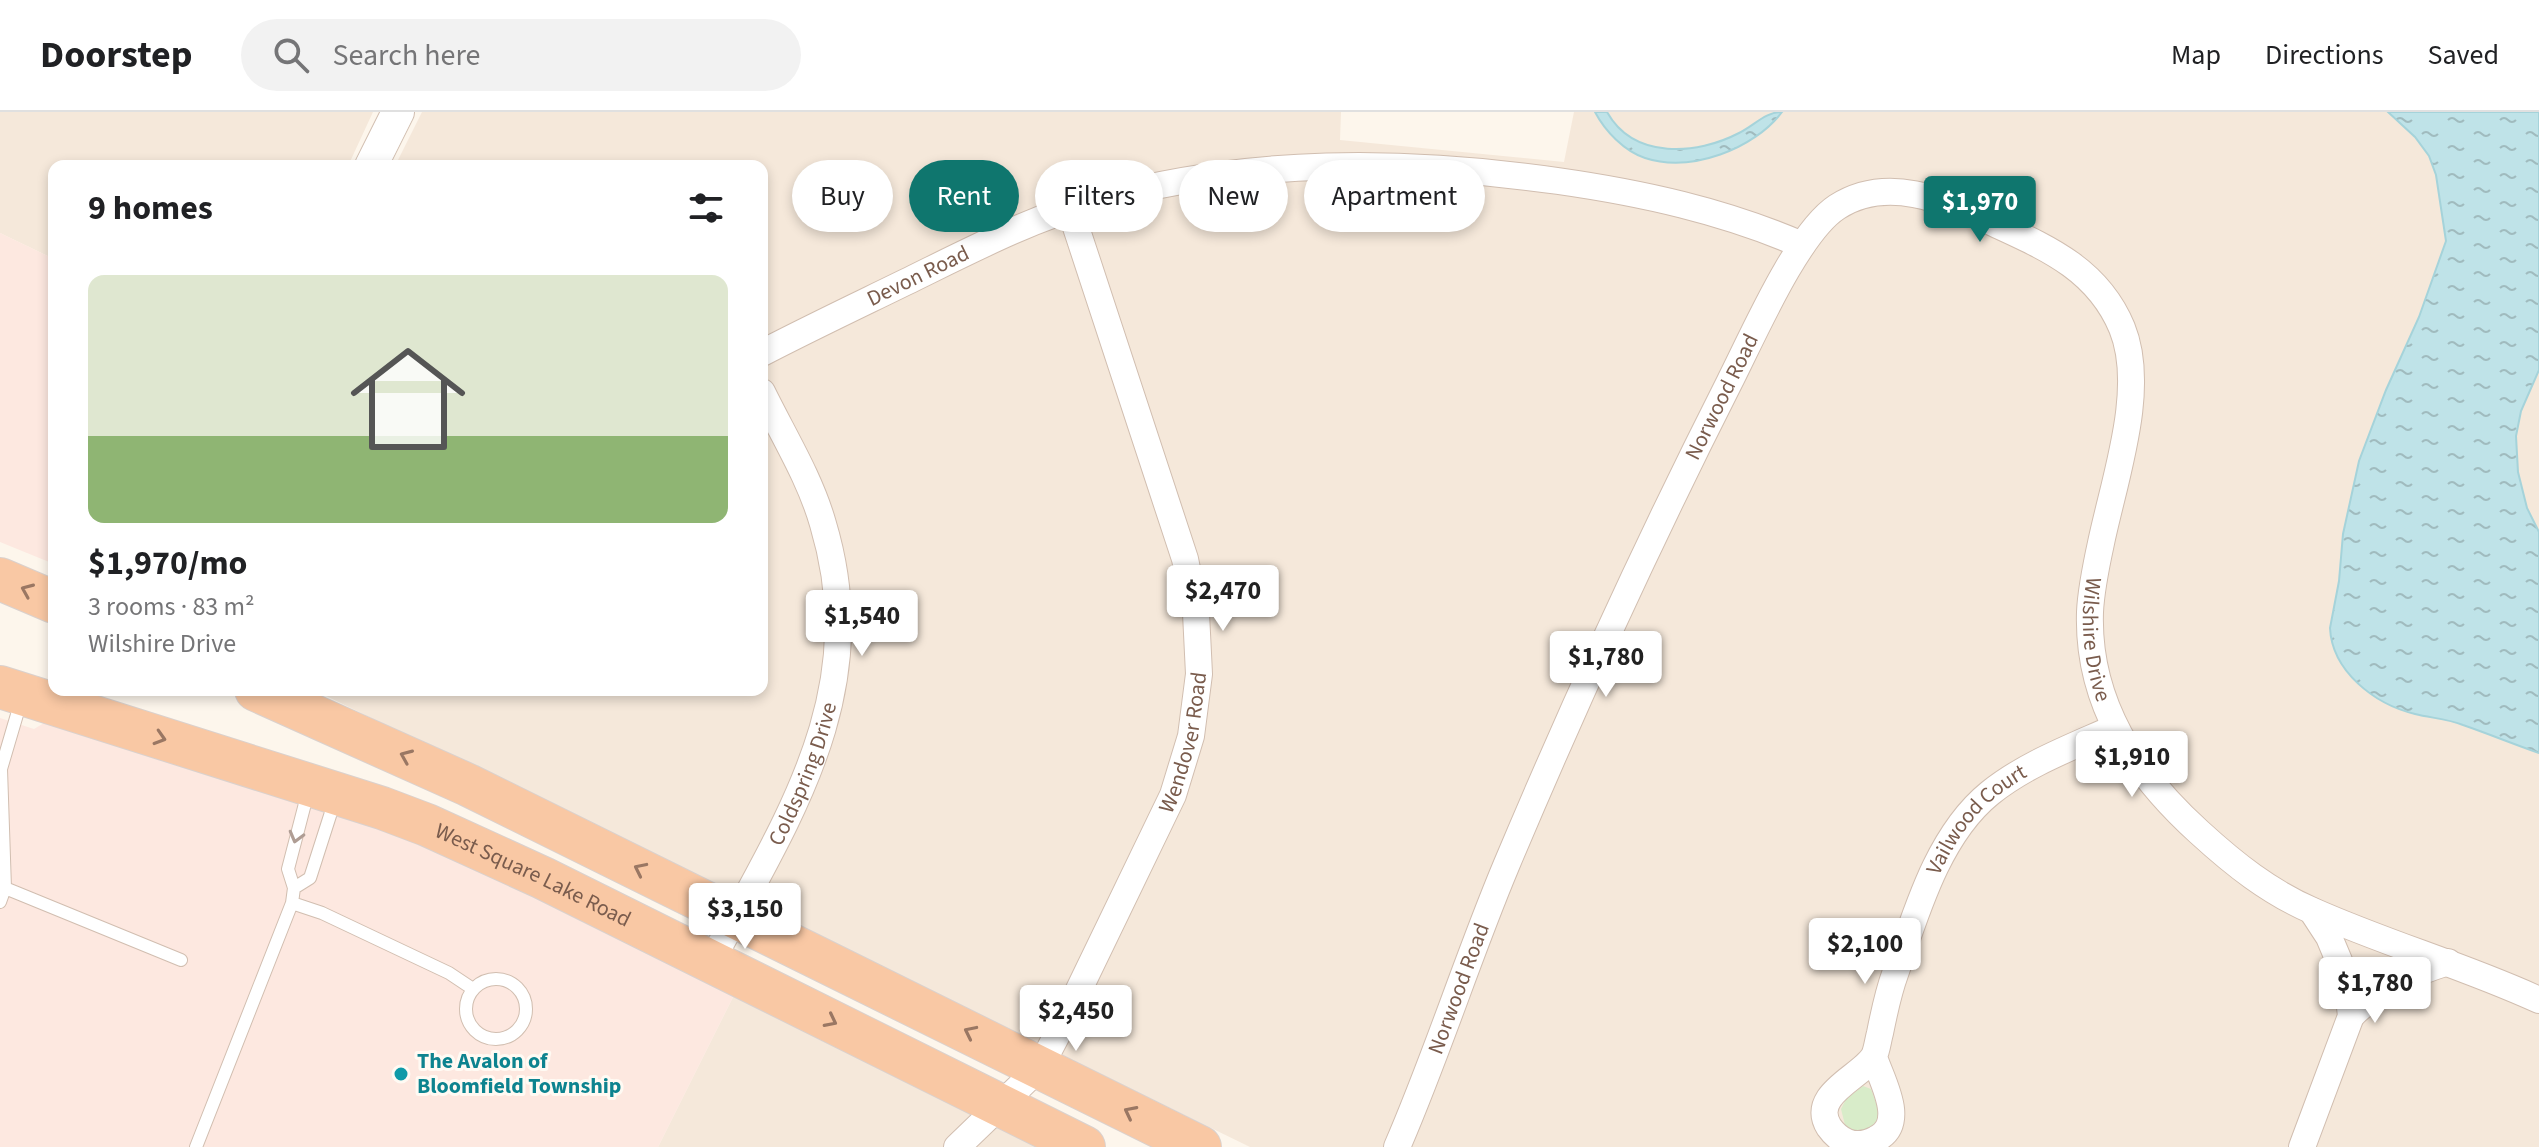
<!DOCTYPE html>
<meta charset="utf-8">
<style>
:root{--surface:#fff;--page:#f2f2f2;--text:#202124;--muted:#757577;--line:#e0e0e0;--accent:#0f766e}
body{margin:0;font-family:"Source Sans 3",sans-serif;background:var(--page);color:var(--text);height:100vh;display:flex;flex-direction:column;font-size:30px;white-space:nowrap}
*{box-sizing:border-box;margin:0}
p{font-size:26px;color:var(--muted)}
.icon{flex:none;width:44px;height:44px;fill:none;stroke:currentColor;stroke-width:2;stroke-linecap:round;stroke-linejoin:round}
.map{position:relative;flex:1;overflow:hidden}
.sheet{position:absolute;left:48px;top:48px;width:720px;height:536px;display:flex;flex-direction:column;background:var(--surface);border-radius:16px;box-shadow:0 4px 12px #0003}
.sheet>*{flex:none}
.banner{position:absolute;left:792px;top:48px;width:760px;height:72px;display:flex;gap:16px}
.price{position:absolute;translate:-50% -68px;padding:0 18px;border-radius:8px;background:#fff;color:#222;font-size:26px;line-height:52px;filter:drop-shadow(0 2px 4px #0008)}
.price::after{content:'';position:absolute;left:50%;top:48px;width:24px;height:18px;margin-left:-12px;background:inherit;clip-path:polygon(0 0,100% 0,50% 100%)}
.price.active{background:var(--accent);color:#fff}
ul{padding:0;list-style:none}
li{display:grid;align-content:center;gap:16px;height:424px;padding:0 40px}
li span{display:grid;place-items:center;height:248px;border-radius:16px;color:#555}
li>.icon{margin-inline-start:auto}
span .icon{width:144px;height:144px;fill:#fffc;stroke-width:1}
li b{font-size:34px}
h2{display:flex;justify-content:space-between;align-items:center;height:96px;padding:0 40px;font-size:34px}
.tag{padding:0 28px;border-radius:36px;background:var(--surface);box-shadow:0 4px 12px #0003;font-size:28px;line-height:72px}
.tag.active{background:var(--accent);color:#fff}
header{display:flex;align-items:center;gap:48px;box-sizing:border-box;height:112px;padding:0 40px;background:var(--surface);border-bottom:2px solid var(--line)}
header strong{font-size:38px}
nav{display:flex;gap:44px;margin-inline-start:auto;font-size:28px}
.search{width:560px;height:72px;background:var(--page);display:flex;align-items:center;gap:20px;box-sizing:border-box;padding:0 28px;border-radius:44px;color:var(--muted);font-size:30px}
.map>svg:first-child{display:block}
</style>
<header>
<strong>Doorstep</strong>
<div class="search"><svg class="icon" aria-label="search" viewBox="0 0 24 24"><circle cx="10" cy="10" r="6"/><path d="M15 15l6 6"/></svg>Search here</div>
<nav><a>Map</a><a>Directions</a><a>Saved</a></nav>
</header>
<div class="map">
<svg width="2539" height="1035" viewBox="0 0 2539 1035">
<defs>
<pattern id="water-ripples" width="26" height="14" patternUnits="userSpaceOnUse" patternTransform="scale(2)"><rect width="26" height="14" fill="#bfe3e8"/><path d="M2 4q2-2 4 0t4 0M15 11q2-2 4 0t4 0" fill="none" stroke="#a0bbbe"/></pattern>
</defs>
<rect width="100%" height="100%" fill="#fdf6ec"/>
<path fill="#f5e8da" d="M0,0h373l-25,54h-294v93l-54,-26z
M422,0h919l-1,28 224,22 10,-50h965v1035h-1289l-936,-457h448v-524h-367z
M734,883l309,152h-385z"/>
<path fill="#fde8e0" d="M0,121l54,26v305l-54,-22z
M0,606l34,11 10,-6 320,99 79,31 55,25 236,117 -76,152h-658z"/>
<path fill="#d8ecc9" d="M1863,974l8,3 9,25c-7,16 -20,23 -35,11l-4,-16 5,-10z"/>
<path fill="url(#water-ripples)" stroke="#a5d3da" stroke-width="2" d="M1595,0h12c27,48 90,43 132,21 16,-8 26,-21 43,-21 -28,37 -91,61 -137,46 -21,-7 -40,-27 -50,-46z
M2388,0h151v258l-18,41 -5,25 2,36 9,36 12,24v221c-26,-9 -50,-19 -76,-28 -15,-6 -32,-7 -48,-11 -41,-10 -83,-43 -85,-86l9,-47 4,-47 16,-73 27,-71 33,-73 27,-76 -10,-66 -7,-19 -14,-19z"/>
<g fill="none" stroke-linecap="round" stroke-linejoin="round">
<defs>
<path id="service" d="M5,776l176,72
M294,776l16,-10 25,-78
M0,790l5,-14 -4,-119 20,-68
M292,791l30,10 127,60 24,16
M466 897a30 30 0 1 1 60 0a30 30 0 1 1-60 0Z
M196,1035l96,-244 2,-15 -6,-19 20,-77"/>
<g id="minor">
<path id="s1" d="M762,241c50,-26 101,-50 152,-75 59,-29 119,-60 183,-78 153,-42 305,-41 461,-19 84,12 166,30 244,64"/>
<path id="s2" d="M711,850c76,-143 163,-268 112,-438 -13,-46 -40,-89 -61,-132"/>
<path d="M2351,904c28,-28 59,-42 97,-54"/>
<path id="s3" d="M1874,945c7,23 34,66 2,82 -9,5 -19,7 -29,3 -8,-3 -13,-8 -18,-15 -20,-33 33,-50 45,-71 3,-6 4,-16 6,-23 4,-20 8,-40 15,-59 21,-61 43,-139 95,-181 36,-29 82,-46 124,-65"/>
<path id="s4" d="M957,1035l83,-80 18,-34 115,-238 18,-59 8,-62 -3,-61 -11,-54 -115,-350"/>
<path id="s5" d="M1397,1035c40,-92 70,-188 109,-281 69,-164 143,-325 223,-483 23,-45 68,-150 108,-176 50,-32 106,-7 154,15 54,25 106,46 131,106 25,61 -8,152 -21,215 -5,23 -10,46 -11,69 -3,91 45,162 109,220 35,32 70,60 114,79 74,33 152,55 226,89"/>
<path d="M2302,1035l49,-131 -4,-36 -18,-43 -17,-26"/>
</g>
<path id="tertiary" d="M371,54l27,-54"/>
<g id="trunk">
<path d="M0,467l54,23"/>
<path id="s6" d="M0,575l382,121 45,17 116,53 541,269"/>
<path d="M256,578l212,95 732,362"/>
</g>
</defs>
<use href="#service" stroke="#d1beb0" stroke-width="14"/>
<use href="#minor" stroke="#d1beb0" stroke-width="28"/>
<use href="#tertiary" stroke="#d1beb0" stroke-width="34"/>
<use href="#trunk" stroke="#dad1cd" stroke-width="44"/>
<use href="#service" stroke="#fff" stroke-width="12"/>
<use href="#minor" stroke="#fff" stroke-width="26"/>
<use href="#tertiary" stroke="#fff" stroke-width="32"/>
<use href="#trunk" stroke="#f9c8a4" stroke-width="42"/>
</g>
<defs><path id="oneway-chevron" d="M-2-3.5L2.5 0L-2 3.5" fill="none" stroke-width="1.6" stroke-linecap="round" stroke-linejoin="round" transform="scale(2)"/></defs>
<g stroke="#9a7763">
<use href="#oneway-chevron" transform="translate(27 478) rotate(-157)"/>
<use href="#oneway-chevron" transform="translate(160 626) rotate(17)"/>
<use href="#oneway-chevron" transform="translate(406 644) rotate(-157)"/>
<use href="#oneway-chevron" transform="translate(640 757) rotate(-154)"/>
<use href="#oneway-chevron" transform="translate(831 909) rotate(27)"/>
<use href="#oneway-chevron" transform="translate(970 920) rotate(-154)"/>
<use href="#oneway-chevron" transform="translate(1130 1000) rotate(-153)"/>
</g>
<use stroke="#af9d94" href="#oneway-chevron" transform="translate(296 725) rotate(105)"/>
<circle fill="#0f9aa8" stroke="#fffaf3" stroke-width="3" cx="401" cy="962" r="8"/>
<g text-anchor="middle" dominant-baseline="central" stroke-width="6" stroke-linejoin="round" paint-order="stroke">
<g font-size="22" fill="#7a5c4d" stroke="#fffaf3">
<text stroke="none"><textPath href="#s1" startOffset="174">Devon Road</textPath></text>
<text stroke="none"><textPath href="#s5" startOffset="818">Norwood Road</textPath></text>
<text stroke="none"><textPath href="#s5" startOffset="1694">Wilshire Drive</textPath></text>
<text stroke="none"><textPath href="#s4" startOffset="472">Wendover Road</textPath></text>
<text stroke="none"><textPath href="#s2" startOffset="210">Coldspring Drive</textPath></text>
<text stroke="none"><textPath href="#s3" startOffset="500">Vailwood Court</textPath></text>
<text stroke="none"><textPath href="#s6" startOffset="566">West Square Lake Road</textPath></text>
<text stroke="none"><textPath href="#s5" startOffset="170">Norwood Road</textPath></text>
</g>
<g font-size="22" font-weight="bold" fill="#0d838f" stroke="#fffaf3" text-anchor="start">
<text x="417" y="949">The Avalon of<tspan x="417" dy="25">Bloomfield Township</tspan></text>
</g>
</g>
</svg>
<b class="price active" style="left:1980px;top:132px">$1,970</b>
<b class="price" style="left:1223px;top:521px">$2,470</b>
<b class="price" style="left:862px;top:546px">$1,540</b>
<b class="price" style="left:1606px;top:587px">$1,780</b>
<b class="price" style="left:2132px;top:687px">$1,910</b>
<b class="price" style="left:745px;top:839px">$3,150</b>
<b class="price" style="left:1865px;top:874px">$2,100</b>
<b class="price" style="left:2375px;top:913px">$1,780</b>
<b class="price" style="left:1076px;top:941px">$2,450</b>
<div class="banner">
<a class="tag">Buy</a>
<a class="tag active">Rent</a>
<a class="tag">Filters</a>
<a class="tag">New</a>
<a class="tag">Apartment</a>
</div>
<section class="sheet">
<h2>9 homes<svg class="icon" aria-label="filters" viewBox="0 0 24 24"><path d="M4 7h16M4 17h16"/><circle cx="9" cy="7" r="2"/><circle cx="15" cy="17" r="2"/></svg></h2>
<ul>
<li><span style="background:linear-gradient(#dfe7d0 65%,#8fb573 0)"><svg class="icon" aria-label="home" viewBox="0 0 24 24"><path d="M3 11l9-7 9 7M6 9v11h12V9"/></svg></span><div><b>$1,970/mo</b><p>3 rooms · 83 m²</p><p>Wilshire Drive</p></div></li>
</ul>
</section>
</div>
